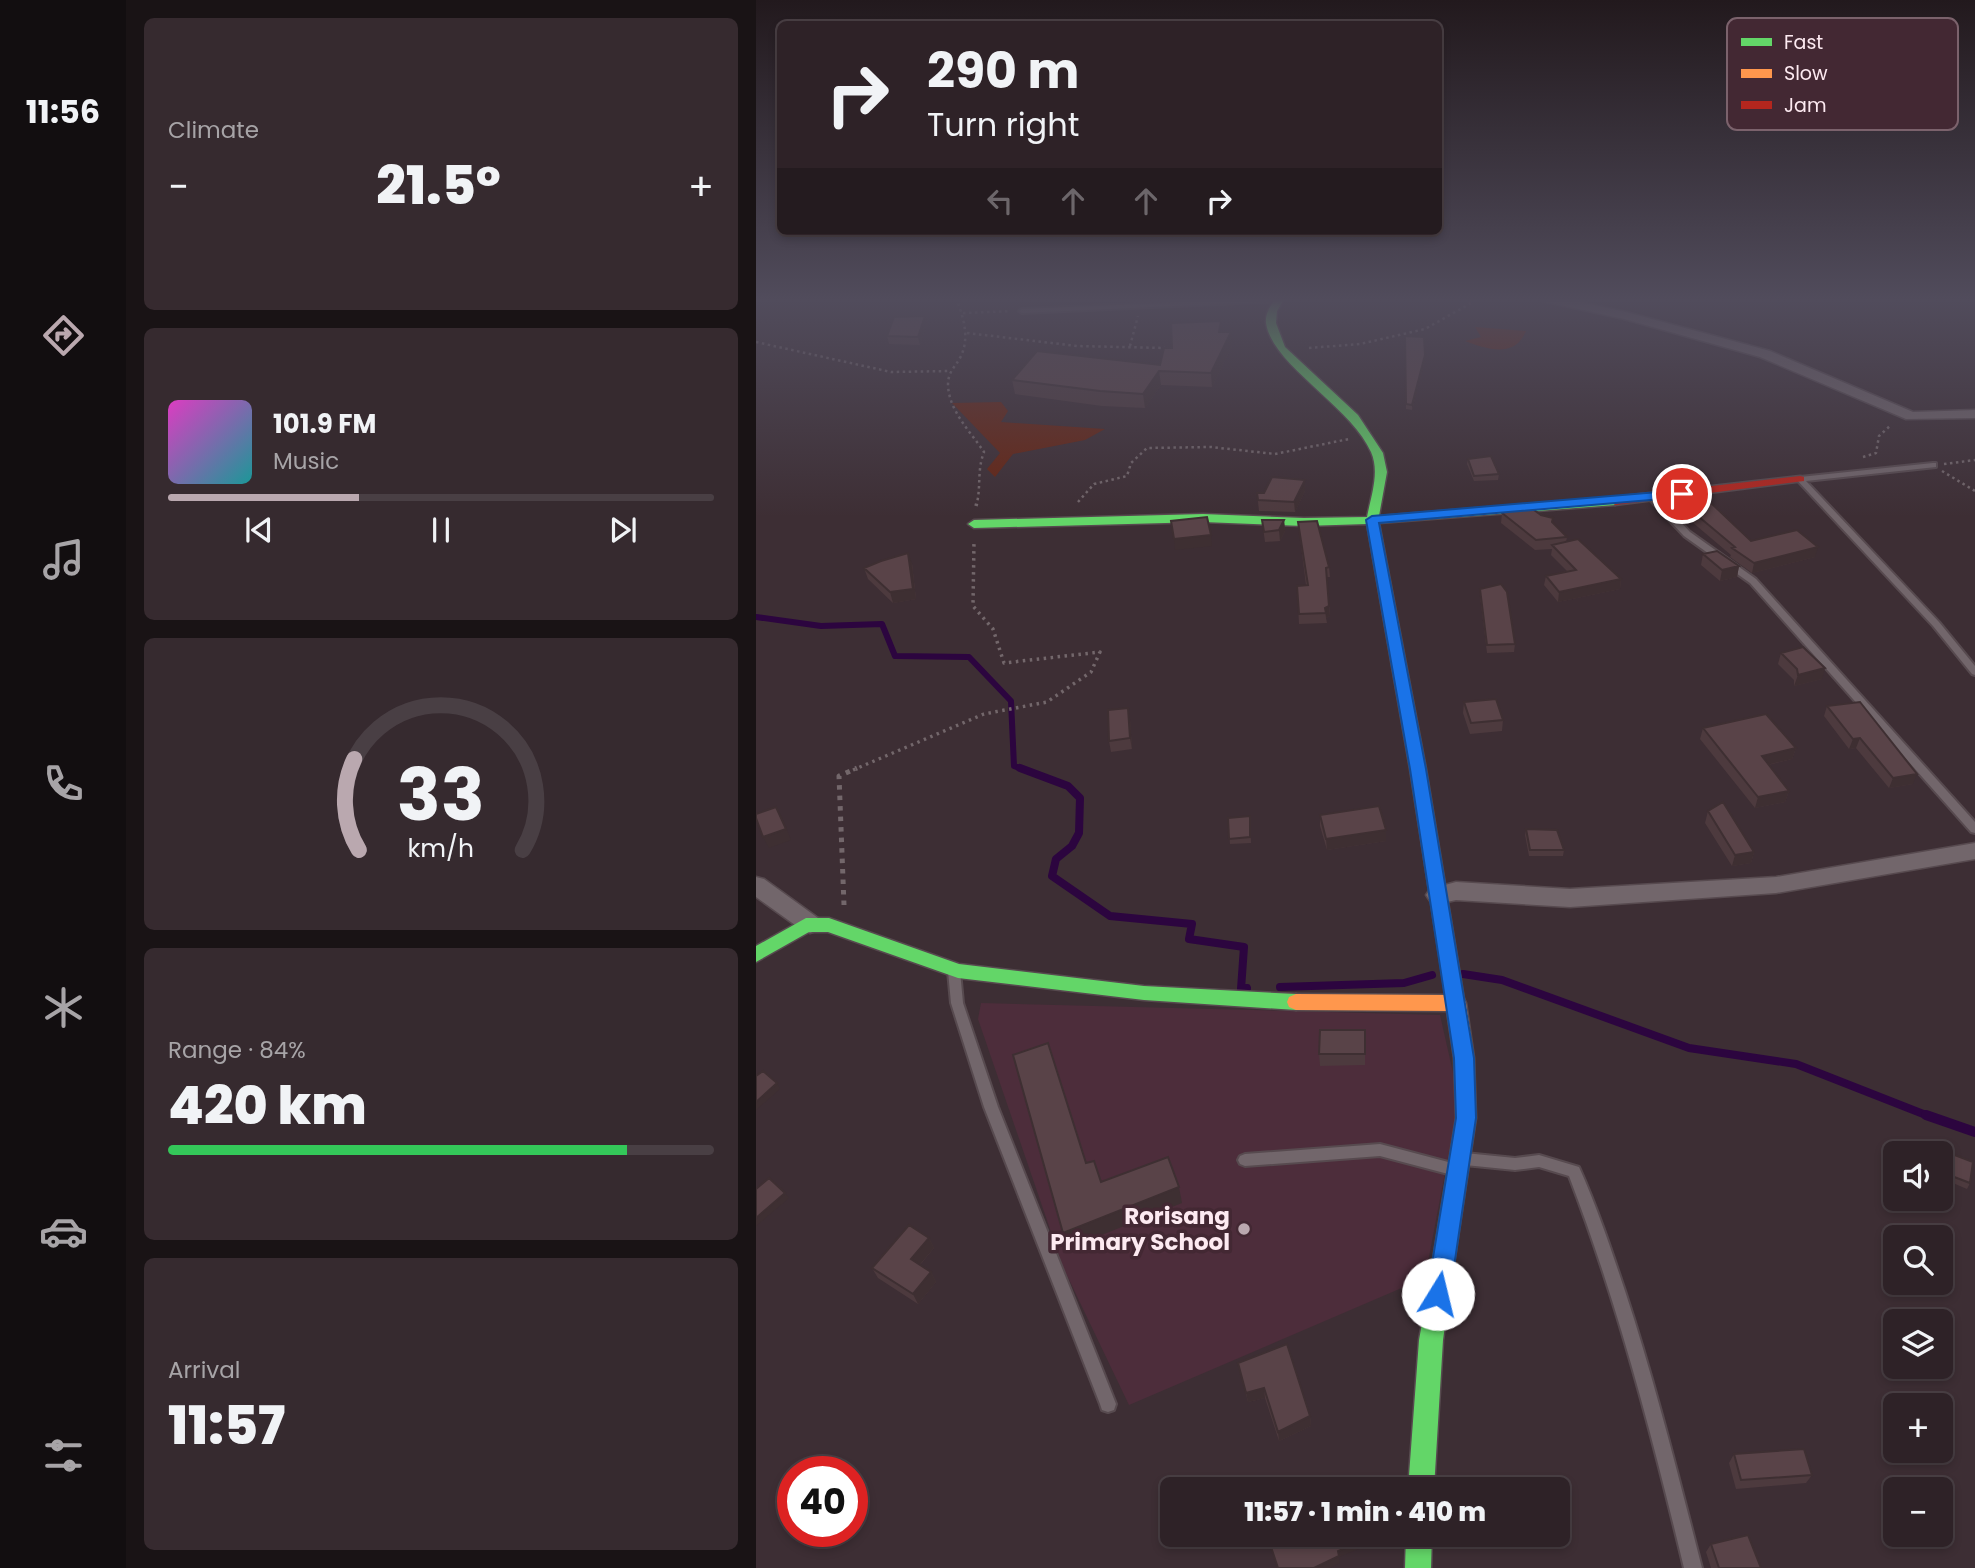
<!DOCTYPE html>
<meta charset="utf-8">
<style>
:root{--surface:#2e2227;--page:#362a2f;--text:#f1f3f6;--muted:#a7a4a7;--line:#493f44;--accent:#baa8af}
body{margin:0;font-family:Poppins,sans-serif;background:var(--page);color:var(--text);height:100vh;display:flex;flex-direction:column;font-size:26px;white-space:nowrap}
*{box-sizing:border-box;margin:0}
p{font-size:23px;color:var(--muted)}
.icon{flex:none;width:38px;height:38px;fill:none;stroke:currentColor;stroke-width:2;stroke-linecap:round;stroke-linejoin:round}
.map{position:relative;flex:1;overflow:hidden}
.sheet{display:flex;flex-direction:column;gap:18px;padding:18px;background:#191315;width:630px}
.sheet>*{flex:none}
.top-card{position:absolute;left:21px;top:21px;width:665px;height:214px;border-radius:10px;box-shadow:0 4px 10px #0003,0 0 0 2px var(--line);background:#2e2227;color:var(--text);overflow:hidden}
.tools{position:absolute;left:1127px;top:1141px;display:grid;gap:14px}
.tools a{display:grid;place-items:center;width:70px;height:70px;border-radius:10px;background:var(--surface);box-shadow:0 4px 10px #0003,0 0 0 2px var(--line);font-size:35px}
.speed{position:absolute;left:21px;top:1456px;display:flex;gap:14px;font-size:35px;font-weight:700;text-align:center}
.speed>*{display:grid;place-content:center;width:91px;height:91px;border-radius:50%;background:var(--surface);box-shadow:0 4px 10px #0003,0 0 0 2px var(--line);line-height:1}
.speed .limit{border:10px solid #d22;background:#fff;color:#111}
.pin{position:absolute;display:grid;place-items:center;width:60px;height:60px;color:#fff;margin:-30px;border:4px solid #fff;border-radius:50%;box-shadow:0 2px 7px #0007}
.me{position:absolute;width:77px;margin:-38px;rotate:9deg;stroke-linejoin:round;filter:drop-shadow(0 0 5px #0008)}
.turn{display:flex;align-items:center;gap:24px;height:147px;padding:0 35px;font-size:32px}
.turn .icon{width:91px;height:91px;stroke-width:2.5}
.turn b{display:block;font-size:49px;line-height:60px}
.lanes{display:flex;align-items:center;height:66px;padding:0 35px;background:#0003;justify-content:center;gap:35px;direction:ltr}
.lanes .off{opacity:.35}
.big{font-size:52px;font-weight:800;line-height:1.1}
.sheet .tile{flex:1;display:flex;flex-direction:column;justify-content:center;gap:10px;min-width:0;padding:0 24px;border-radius:10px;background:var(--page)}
.sheet .dial{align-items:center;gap:0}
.dial svg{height:182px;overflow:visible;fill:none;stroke:var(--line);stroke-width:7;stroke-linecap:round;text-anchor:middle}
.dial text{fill:var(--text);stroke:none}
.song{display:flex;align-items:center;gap:21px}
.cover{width:84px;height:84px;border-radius:10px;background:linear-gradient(135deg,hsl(310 70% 55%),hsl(180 70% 35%))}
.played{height:7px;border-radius:4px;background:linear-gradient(90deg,var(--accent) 35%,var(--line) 35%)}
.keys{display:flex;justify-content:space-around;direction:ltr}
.heat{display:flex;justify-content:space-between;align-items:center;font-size:38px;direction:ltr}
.charge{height:10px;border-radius:5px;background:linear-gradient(90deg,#34c759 84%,var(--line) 0)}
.trip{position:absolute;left:404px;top:1477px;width:410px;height:70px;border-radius:10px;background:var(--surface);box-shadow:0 4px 10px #0003,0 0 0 2px var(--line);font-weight:800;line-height:70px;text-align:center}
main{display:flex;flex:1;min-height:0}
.dock{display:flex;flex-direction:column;width:126px;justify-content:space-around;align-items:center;background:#120e10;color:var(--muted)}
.dock .icon{width:49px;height:49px}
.dock .current{color:var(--accent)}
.dock b{font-size:32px;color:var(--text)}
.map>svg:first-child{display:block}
.built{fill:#4d2d3b}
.green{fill:#662412}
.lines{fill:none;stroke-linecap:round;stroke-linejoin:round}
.stream-far2{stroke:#2c053f;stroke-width:6}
.stream-far1{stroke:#2c053f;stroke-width:8}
.stream{stroke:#2c053f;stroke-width:10}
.lane-casing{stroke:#574a4f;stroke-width:4}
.street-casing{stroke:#574a4f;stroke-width:3}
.fast-casing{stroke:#574a4f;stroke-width:3}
.slow-casing{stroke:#574a4f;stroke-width:3}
.jam-casing{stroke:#574a4f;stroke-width:3}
.path-far2{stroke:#73676b;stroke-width:2.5;stroke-dasharray:2.5 3.5;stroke-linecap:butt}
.path-far1{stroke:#73676b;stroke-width:3.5;stroke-dasharray:2.5 4.5;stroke-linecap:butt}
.path{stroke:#73676b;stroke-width:5;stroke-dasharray:4.5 6;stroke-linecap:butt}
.lane{fill:#72666b;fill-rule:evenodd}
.street{fill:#72666b;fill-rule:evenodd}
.fast{fill:#63d668;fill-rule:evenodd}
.slow{fill:#ff974d;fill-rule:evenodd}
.jam{fill:#b3261e;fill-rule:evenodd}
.wall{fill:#4d3a3e}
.shaded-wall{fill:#3e2f32}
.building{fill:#594348;stroke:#3e2f32;stroke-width:2}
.route{fill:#1a73e8;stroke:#114b97;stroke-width:2}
.poi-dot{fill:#baa8af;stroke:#432833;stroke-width:2.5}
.labels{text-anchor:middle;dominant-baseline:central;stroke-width:7;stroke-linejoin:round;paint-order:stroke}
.near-poi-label{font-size:23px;font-weight:bold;fill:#fdeaf1;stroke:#432833;text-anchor:end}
.key{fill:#432833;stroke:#7b626c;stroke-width:2}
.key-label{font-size:19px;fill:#fdeaf1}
</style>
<main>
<nav class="dock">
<b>11:56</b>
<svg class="icon current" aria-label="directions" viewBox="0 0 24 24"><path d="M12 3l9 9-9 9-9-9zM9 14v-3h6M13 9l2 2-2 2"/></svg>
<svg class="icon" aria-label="music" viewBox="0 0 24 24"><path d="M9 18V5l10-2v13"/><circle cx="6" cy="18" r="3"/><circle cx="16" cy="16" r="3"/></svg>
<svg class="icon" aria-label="phone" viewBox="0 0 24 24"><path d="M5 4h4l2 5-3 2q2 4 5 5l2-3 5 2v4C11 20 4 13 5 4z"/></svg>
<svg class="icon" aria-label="climate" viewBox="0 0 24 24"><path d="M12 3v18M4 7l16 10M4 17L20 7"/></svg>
<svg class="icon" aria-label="car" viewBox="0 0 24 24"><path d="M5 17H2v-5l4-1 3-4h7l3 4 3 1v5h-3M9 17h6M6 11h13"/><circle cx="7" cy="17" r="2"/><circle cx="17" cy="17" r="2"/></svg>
<svg class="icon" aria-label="filters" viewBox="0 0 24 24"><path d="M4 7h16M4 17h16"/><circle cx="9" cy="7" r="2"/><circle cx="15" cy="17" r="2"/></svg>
</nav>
<section class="sheet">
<div class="tile"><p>Climate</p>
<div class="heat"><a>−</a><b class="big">21.5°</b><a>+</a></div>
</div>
<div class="tile">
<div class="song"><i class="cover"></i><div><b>101.9 FM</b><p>Music</p></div></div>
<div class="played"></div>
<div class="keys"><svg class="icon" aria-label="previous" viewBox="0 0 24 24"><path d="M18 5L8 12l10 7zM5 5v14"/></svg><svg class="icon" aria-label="pause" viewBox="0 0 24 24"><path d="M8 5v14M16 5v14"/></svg><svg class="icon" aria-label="next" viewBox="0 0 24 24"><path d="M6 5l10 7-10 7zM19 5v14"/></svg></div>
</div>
<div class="tile dial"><svg viewBox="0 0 100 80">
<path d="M14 69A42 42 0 1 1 86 69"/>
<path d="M14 69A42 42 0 0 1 12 29" stroke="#baa8af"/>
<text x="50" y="56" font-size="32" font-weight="700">33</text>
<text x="50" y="72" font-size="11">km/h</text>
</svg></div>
<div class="tile"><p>Range · 84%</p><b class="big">420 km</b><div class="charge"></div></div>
<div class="tile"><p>Arrival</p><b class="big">11:57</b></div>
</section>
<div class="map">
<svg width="1219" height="1568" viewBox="0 0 1219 1568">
<rect width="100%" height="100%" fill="#3d2e34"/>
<!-- built -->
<path class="built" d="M225,1003L684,1015L703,1099L669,1278L373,1405L307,1267L222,1019Z"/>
<!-- green -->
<path class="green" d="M719,327L770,331C759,359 730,349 709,341L725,337Z
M245,402L252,411L245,422L349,429L329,440L257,454L239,477L231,469L244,453L196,403Z"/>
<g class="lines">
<!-- stream-far2 -->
<path class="stream-far2" d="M0,617L65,626L126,624L139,656L213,657L255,701L258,766L269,770"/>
<!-- stream-far1 -->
<path class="stream-far1" d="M264,768L312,786L324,798L323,833L316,846L300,859L296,876L354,916L436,924L433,939L488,947L485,989L491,988
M707,974L746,980L933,1048L1040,1064L1175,1117
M524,987L648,983L676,975"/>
<!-- stream -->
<path class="stream" d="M1170,1115L1219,1132"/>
<defs>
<path id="lane" d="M523,298L526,300L525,301L266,313L263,311L266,309Z
M1177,463H1180V467L1050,481L1183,622L1219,666V675L1216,674L1177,626L1040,479L1044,477Z
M894,496H900L934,532L1000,579L1219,822V833L1215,832L994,583L928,536L894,500Z
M198,966L202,968L204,971L207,1003L242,1107L360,1404L358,1410L352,1412L346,1410L344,1404L228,1107L195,1003L192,971L194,968Z
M624,1144L696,1163L701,1165L703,1169L701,1173L696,1175L624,1156L489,1166L484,1164L482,1160L484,1156L489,1154Z
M709,1153L759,1158L783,1155L823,1167C841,1207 855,1249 869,1291C899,1382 922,1475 946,1568H928C896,1435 862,1304 813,1176L783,1167L759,1170L709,1165L704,1163L702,1159L704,1155Z"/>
<path id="street" d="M784,298H806L870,312L1014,351L1157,412L1219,410V418L1150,419L1004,357L868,319L786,301Z
M1219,843V859L1020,893L814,907L700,900L682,904L674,901L670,895L674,889L700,882L814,889L1020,877Z
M0,877L8,879L62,918L66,924L62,930L54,933L46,930L0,897Z"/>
<path id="fast" d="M519,298H529L521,311L520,323L529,347L602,415L627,453L631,472L623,516L859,497L865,501L859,505L623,523L670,769L708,999L706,1004L699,1007L692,1004L690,999L654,769L611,524L548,526L447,522L218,528L212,524L218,520L447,514L548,518L611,517C615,496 624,472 615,452C595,406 516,365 510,323C509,313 515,306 519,298Z
M50,918H73L203,964L388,986L540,994L547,997L549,1002L547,1007L540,1010L388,1000L202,978L72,932H53L0,962V946Z
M684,1273L692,1276L695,1284L687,1340L678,1489H652L663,1340L673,1284L676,1276Z
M650,1535H676L675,1568H649Z"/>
<path id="slow" d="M699,991L706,994L710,1003L718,1058L720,1118L695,1284L692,1292L684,1295L676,1292L673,1284L700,1118L698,1058L691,1011L540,1010L533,1007L531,1002L533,997L540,994L692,995Z"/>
<path id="jam" d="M1044,476L1048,477V481L859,505L853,501L859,497Z"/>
</defs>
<!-- lane casing -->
<use href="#lane" class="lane-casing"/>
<!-- street casing -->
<use href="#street" class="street-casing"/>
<!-- fast casing -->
<use href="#fast" class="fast-casing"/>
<!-- slow casing -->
<use href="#slow" class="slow-casing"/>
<!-- jam casing -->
<use href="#jam" class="jam-casing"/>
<!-- path-far2 -->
<path class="path-far2" d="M200,298C207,316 214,337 205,356C199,368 192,371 192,385C193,411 214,431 228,452C221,470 225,485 221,503
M207,313L255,311
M211,333L321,346L409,348
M0,342L135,372L193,371
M374,346L382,316
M553,348L604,344L669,329L724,298
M1107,457L1120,453L1123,436L1135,425
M1188,464L1219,460
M1186,471L1219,491
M322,502L338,484L371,476L375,463L391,448L455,447L519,454L593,439"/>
<!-- path-far1 -->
<path class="path-far1" d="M220,506L221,502
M97,770L228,714L291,702L335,672L344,652L248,663L237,629L217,606L218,542"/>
<!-- path -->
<path class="path" d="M88,905L83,776L101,768"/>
<!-- lane -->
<use href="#lane" class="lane"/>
<!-- street -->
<use href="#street" class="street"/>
<!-- fast -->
<use href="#fast" class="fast"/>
<!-- slow -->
<use href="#slow" class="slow"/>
<!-- jam -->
<use href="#jam" class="jam"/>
</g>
<!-- wall -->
<path class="wall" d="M169,316L171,323L164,345L133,344L131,336Z
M466,332L476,346L456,387L405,385L389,408L346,406L259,394L256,380L404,365L416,348Z
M649,336L669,360L656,410L650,409Z
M712,459L743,474L742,480L718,481L711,464Z
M549,491L539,512L503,511L501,493Z
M918,496L954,502L995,541L1059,557L996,573L974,557L975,555L916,505Z
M746,513L785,515L796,522L811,537L810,542L865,579L864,589L802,602L788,585L790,576L811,571L795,555L796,549L779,550L745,523Z
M506,520H528L529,531L524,541L509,542Z
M542,522L573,567L574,577H571L574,616L570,618L571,623L543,624L541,586L550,585Z
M947,554L983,566L981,577L964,581L945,565Z
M156,563L160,599L137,603L112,579L108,568Z
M724,589L759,644L758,652L731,653L724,596Z
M1025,653L1066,679L1038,686V680L1022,664Z
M708,702L747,720L746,731L714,734L707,713Z
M1071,706L1157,784L1133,788L1100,748L1093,749L1068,716Z
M374,719L376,749L355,752L353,741Z
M947,728L1040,748L1036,759L1012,765L1033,791L1029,802L999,808L944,739Z
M952,811L998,852L995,863L976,866L949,823Z
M564,815L630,830V841L571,850L564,826Z
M494,816L495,843L474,844L472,818Z
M770,829L808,850L807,856H773L769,835Z
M609,1030V1065L564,1066L563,1054Z
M1183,1149L1214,1183L1211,1189L1185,1178V1153H1180Z
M173,1238L178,1248L164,1265L175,1272L180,1282L162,1304L122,1278L116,1268Z
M482,1363L554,1416L555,1426L523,1441L509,1398L492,1402Z
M978,1454L1056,1475L1050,1483L980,1489L973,1463Z
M71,1531H88L87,1535Z
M955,1544L1005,1568H955L950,1552Z"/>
<!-- shaded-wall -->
<path class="shaded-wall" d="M169,316L171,323L164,345L162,337Z
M475,332L476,346L456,387L455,373Z
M669,355V360L656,410V405Z
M403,371L405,385L389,408L387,394Z
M549,480V491L539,512L538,502Z
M528,520L529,531L524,541L523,530Z
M455,535L456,546L419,550L418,539Z
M1062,547L1059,557L996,573L998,563Z
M152,553L156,563L160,599L137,603L134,592Z
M983,566L981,577L964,581L966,570Z
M865,579L864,589L802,602L803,592Z
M573,606L574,616L570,618L569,608Z
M1069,668L1066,679L1038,686L1042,675Z
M372,708L374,719L376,749L374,738Z
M1104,738L1100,748L1093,749L1097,739Z
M1040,748L1036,759L1002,767L1006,756Z
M1161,774L1157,784L1133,788L1137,778Z
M1033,791L1029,802L999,808L1002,797Z
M26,818L35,840L13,848L7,837Z
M630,830V841L571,850L570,839Z
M998,852L995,863L976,866L979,855Z
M21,1083L24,1089L0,1110V1102Z
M423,1187L426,1203L313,1248L307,1233Z
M29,1193L33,1198L0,1226V1218Z
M173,1238L178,1248L160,1269L155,1259Z
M175,1272L180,1282L162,1304L157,1294Z
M508,1388L509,1398L492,1402L490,1393Z
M554,1416L555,1426L523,1441L522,1432Z
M615,1537V1544L583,1557L584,1563L573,1568H558L582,1551Z"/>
<!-- building -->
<path class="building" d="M169,316L162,337L131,336L138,317Z
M465,321L463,332H475L455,373L403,371L387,394L344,391L256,380L281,351L404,365L408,348H416L415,323Z
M649,336L668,337L669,355L656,405L650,404Z
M735,456L743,474L718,476L712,459Z
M516,477L549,480L538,502L502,500L501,493H508Z
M950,491L954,502L995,541L1041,530L1062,547L998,563L976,548L979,547L918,496Z
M774,507L785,515L797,518L796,522L811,537L780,540L746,513L755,508Z
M451,517L455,535L418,539L415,521Z
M506,520H528L523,530L508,532Z
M561,521L573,567L570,568L573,606L569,608L570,613L543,614L541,586L552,585L542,522Z
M822,539L865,579L803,592L790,576L820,570L796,545Z
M961,551L983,566L966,570L947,554Z
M152,553L157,589L134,592L108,568L125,561Z
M745,584L751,592L759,644L731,645L724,589Z
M1047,647L1069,668L1042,675L1041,669L1025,653Z
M740,699L747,720L715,723L708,702Z
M1104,702L1161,774L1137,778L1104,738L1097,739L1071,706Z
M372,708L374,738L353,741L352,710Z
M1010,714L1040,748L1006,756L1033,791L1002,797L947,728Z
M967,802L998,852L979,855L952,811Z
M623,806L630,830L570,839L564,815Z
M20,807L30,829L7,837L0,818V814Z
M494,816V837L473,839L472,818Z
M770,829L801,830L808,850H774Z
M564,1030H609V1054H563Z
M292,1043L330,1163L338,1161L345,1182L412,1157L423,1187L307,1233L257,1055Z
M7,1071L21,1083L0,1102V1076Z
M1183,1149L1217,1162L1214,1183L1185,1172V1153H1182Z
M13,1178L29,1193L0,1218V1189Z
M153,1225L173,1238L155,1259L175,1272L157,1294L116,1268Z
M531,1344L554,1416L522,1432L508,1388L490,1393L482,1363Z
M1048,1449L1056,1475L985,1480L978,1454Z
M527,1535H614L615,1537L582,1551L583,1556L558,1568H522L513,1541Z
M992,1535L1005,1568H963L955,1544Z"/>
<!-- sky -->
<linearGradient id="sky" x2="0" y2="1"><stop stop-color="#22191d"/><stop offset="0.58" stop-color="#514c5c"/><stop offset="1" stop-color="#514c5c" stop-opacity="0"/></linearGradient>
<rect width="1219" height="517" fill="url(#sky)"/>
<!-- route -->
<path class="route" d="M926,490L932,494L930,497L623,523L670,769L718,1058L720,1118L694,1294L690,1302L682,1305L674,1302L671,1294L700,1118L698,1058L654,769L610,520L616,516Z"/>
<!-- markers -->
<circle class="poi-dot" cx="488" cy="1229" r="7"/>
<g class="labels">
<!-- near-poi labels -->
<g class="near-poi-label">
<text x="474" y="1216">Rorisang<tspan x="474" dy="26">Primary School</tspan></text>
</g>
</g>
<!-- legend -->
<rect x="971" y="18" width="231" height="112" rx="10" class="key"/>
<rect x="985" y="38" width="31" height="8" fill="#63d668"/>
<rect x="985" y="69" width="31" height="9" fill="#ff974d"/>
<rect x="985" y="101" width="31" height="8" fill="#b3261e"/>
<g class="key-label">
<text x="1028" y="49">Fast</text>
<text x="1028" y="80">Slow</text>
<text x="1028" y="112">Jam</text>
</g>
</svg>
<div class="tools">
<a><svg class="icon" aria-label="sound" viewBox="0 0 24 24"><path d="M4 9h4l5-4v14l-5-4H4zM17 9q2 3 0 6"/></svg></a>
<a><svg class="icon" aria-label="search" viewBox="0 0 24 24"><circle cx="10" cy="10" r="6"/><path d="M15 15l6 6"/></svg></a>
<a><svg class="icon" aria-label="layers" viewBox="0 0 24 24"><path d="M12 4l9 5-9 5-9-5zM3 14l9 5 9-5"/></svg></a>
<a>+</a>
<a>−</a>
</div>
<div class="speed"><div class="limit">40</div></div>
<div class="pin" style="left:926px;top:494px;background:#d93025"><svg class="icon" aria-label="arrive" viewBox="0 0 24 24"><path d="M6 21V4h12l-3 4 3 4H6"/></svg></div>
<svg class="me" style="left:682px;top:1294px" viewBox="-20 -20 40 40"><circle r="19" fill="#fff"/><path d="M0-13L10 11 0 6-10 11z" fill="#1a73e8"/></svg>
<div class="trip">11:57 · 1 min · 410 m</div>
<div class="top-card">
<div class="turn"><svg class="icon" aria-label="right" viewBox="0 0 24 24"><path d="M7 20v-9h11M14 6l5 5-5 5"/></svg><div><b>290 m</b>Turn right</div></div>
<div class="lanes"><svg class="icon off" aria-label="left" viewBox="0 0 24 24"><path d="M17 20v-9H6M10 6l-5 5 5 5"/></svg><svg class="icon off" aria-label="ahead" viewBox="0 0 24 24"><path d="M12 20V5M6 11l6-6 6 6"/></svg><svg class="icon off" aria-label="ahead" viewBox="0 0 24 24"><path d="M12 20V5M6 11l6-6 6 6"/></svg><svg class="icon" aria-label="right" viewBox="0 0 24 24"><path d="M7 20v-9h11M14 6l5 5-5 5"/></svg></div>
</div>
</div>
</main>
